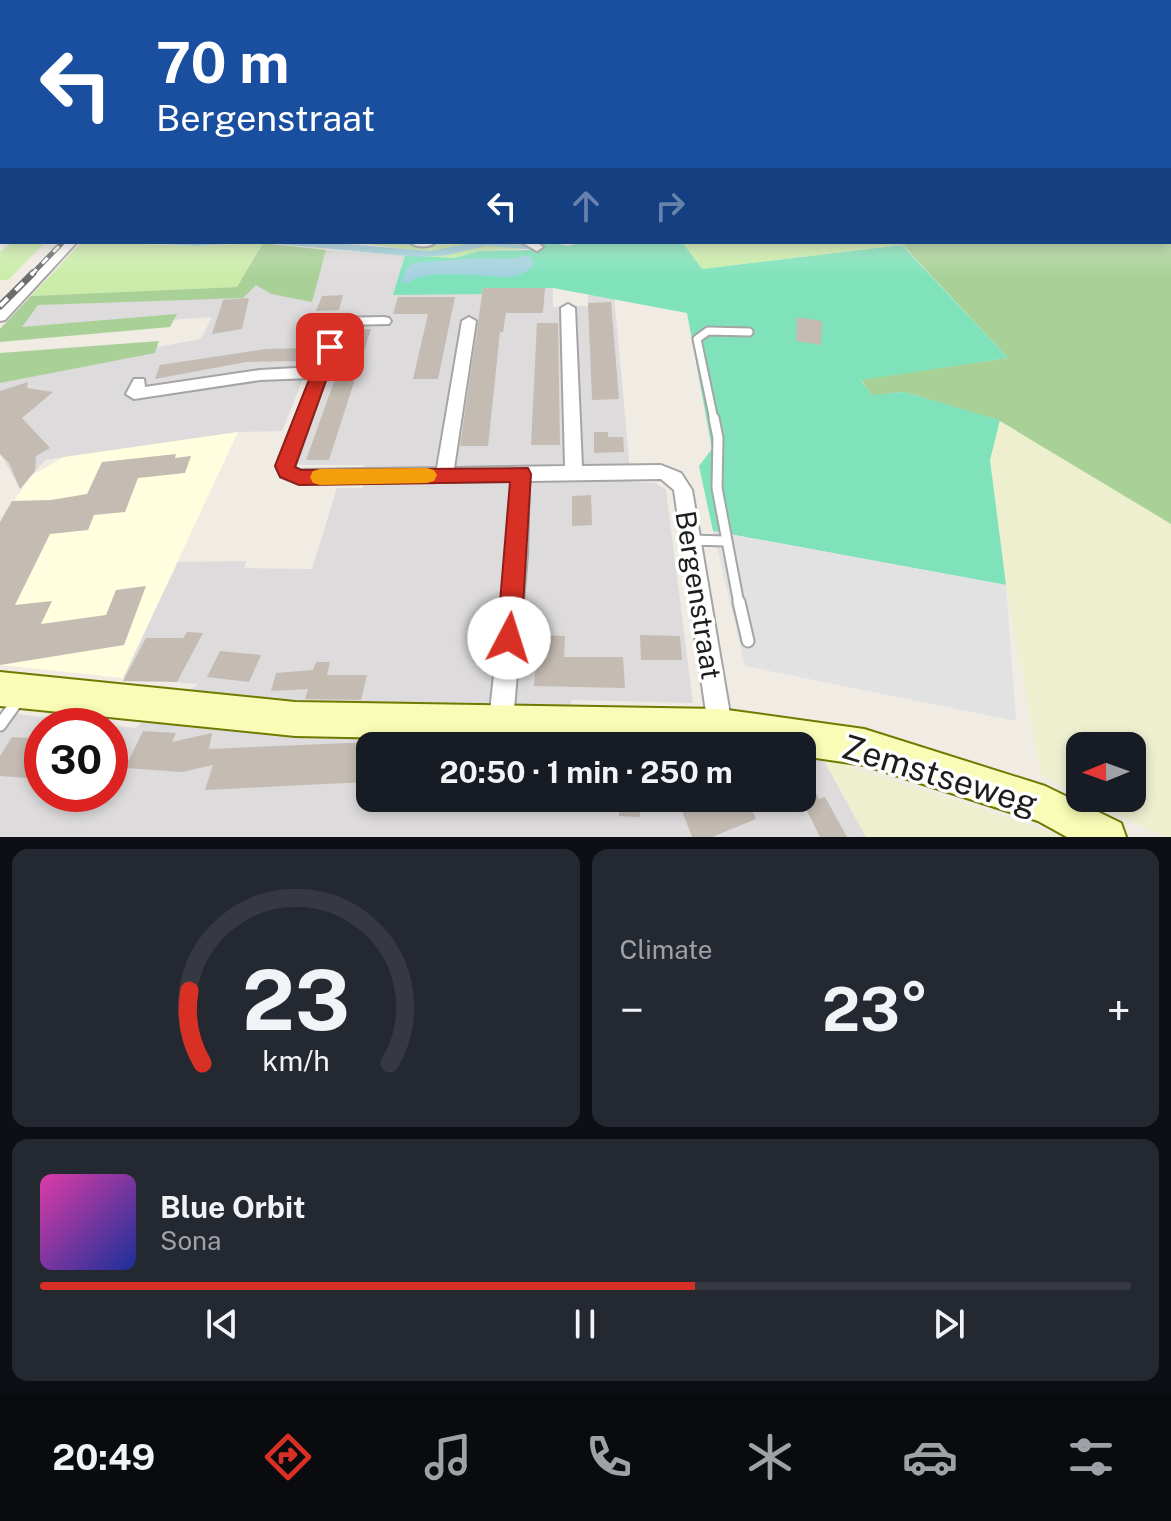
<!DOCTYPE html>
<meta charset="utf-8">
<style>
:root{--surface:#171b24;--page:#242831;--text:#f1f3f6;--muted:#9ea1a6;--line:#363941;--accent:#d93025}
body{margin:0;font-family:"Public Sans",sans-serif;background:var(--page);color:var(--text);height:100vh;display:flex;flex-direction:column;font-size:30px;white-space:nowrap}
*{box-sizing:border-box;margin:0}
p{font-size:26px;color:var(--muted)}
.icon{flex:none;width:44px;height:44px;fill:none;stroke:currentColor;stroke-width:2;stroke-linecap:round;stroke-linejoin:round}
.map{position:relative;height:837px;overflow:hidden}
.sheet{display:flex;flex-direction:column;gap:12px;padding:12px;background:#0d0f14;flex:1}
.sheet>*{flex:none}
.banner{position:absolute;left:0px;top:0px;width:1172px;height:244px;box-shadow:0 4px 12px #0003;background:#1a4fa0;color:#fff;overflow:hidden}
.needle{width:52px;rotate:269deg}
.fabs{position:absolute;left:1066px;top:732px;display:grid;gap:16px}
.fabs a{display:grid;place-items:center;width:80px;height:80px;border-radius:16px;background:var(--surface);box-shadow:0 4px 12px #0003;font-size:40px}
.speed{position:absolute;left:24px;top:708px;display:flex;gap:16px;font-size:40px;font-weight:700;text-align:center}
.speed>*{display:grid;place-content:center;width:104px;height:104px;border-radius:50%;background:var(--surface);box-shadow:0 4px 12px #0003;line-height:1}
.speed .limit{border:12px solid #d22;background:#fff;color:#111}
.pin{position:absolute;display:grid;place-items:center;width:68px;height:68px;color:#fff;margin:-34px;border-radius:16px;box-shadow:0 4px 12px #0006}
.me{position:absolute;width:88px;margin:-44px;rotate:5deg;stroke-linejoin:round;filter:drop-shadow(0 0 6px #0008)}
.turn{display:flex;align-items:center;gap:28px;height:168px;padding:0 24px;font-size:36px}
.turn .icon{width:104px;height:104px;stroke-width:2.5}
.turn b{display:block;font-size:56px;line-height:68px}
.lanes{display:flex;align-items:center;height:76px;padding:0 24px;background:#0003;justify-content:center;gap:40px;direction:ltr}
.lanes .off{opacity:.35}
.big{font-size:60px;font-weight:700;line-height:1.1}
.sheet .widget{flex:1;display:flex;flex-direction:column;justify-content:center;gap:12px;min-width:0;padding:0 28px;border-radius:16px;background:var(--page)}
.sheet .dial{align-items:center;gap:0}
.dial svg{height:208px;overflow:visible;fill:none;stroke:var(--line);stroke-width:7;stroke-linecap:round;text-anchor:middle}
.dial text{fill:var(--text);stroke:none}
.song{display:flex;align-items:center;gap:24px}
.cover{width:96px;height:96px;border-radius:12px;background:linear-gradient(135deg,hsl(320 70% 55%),hsl(230 70% 35%))}
.played{height:8px;border-radius:4px;background:linear-gradient(90deg,var(--accent) 60%,var(--line) 60%)}
.keys{display:flex;justify-content:space-around;direction:ltr}
.heat{display:flex;justify-content:space-between;align-items:center;font-size:44px;direction:ltr}
.sheet .tiles{flex:1;display:grid;gap:12px;grid-template-columns:1fr 1fr}
.widget:last-child{grid-column:span 2}
.trip{position:absolute;left:356px;top:732px;width:460px;height:80px;border-radius:16px;background:var(--surface);box-shadow:0 4px 12px #0003;font-weight:700;line-height:80px;text-align:center}
.menu{display:flex;height:128px;justify-content:space-around;align-items:center;background:#090b0e;color:var(--muted)}
.menu .icon{width:56px;height:56px}
.menu .active{color:var(--accent)}
.menu b{font-size:36px;color:var(--text)}
.map>svg:first-child{display:block}
.residential{fill:#dddbdb;fill-rule:evenodd}
.education{fill:#fffede}
.farmland{fill:#edefcf}
.grass{fill:#caeca8}
.forest{fill:#a9d197}
.pitch{fill:#7fe2ba}
.parking{fill:#e2e2e2}
.water{fill:#a3d2df}
.building{fill:#c4bbb3}
.lines{fill:none;stroke-linecap:round;stroke-linejoin:round}
.lane-far2-casing{stroke:#a5a5a5;stroke-width:11}
.lane-far1-casing{stroke:#a5a5a5;stroke-width:13}
.lane-casing{stroke:#a5a5a5;stroke-width:15}
.street-casing{stroke:#a5a5a5;stroke-width:4}
.secondary-casing{stroke:#6f7a01;stroke-width:4}
.lane-far2{stroke:#fff;stroke-width:7}
.lane-far1{stroke:#fff;stroke-width:9}
.lane{stroke:#fff;stroke-width:11}
.street{fill:#fff;fill-rule:evenodd}
.secondary{fill:#f9fcb6;fill-rule:evenodd}
.rail-far1-casing{stroke:#6c6c6c;stroke-width:5}
.rail-casing{stroke:#6c6c6c;stroke-width:7}
.rail-far1{stroke:#fff;stroke-width:3;stroke-dasharray:8;stroke-linecap:butt}
.rail{stroke:#fff;stroke-width:4;stroke-dasharray:11;stroke-linecap:butt}
.route{fill:#d93025;stroke:#8d1f18;stroke-width:2}
.slow{fill:#f59e0b}
.labels{text-anchor:middle;dominant-baseline:central;stroke-width:7;stroke-linejoin:round;paint-order:stroke}
.street-label{font-size:28px;fill:#1e1e1e;stroke:#fff}
.near-street-label{font-size:34px;fill:#1e1e1e;stroke:#fff}
</style>
<div class="map">
<svg width="1171" height="837" viewBox="0 0 1171 837">
<rect width="100%" height="100%" fill="#f0ece4"/>
<!-- residential -->
<path class="residential" d="M326,250L405,255L393,295L483,288H553V307L588,306V297L593,290L614,295L631,482L656,483L666,490L693,703L571,700L572,746H370V798H802V755L822,757L866,837H0V712L135,728L198,684L123,678L178,562L246,561L244,568L312,569L337,488H363L364,465H301L298,463L329,377L303,379L282,431L238,432L45,460L20,489L0,453V376L201,339L212,317L0,332V329L31,296L252,289L264,266L322,265ZM42,726H110V794H42Z"/>
<!-- education -->
<path class="education" d="M238,432L123,678L0,665V522L31,476L64,457Z"/>
<!-- farmland -->
<path class="farmland" d="M1000,420L1171,524V837H1163L1086,798H1132V746H1080V795L1041,775L1006,585L990,460Z
M822,757L1054,833L1063,837H866Z"/>
<!-- grass -->
<path class="grass" d="M13,242H46L8,280H0V252Z
M82,242L196,246L263,243L237,287L31,296Z
M353,242L428,245L522,242L534,248L479,251L454,258L405,255L406,249Z
M682,242H900L902,245L701,269Z"/>
<!-- forest -->
<path class="forest" d="M1171,160V524L1000,421L904,392L872,396L861,379L1008,358L900,242H1170Z
M263,243L326,250L312,302L271,294L256,285L243,298L38,305L22,327L177,314L170,327L0,342V329L31,296L237,287Z
M159,341L155,353L0,383V353Z"/>
<!-- pitch -->
<path class="pitch" d="M549,242L568,246L581,242H682L702,269L902,245L1008,358L861,380L872,395L904,392L1000,420L990,460L1006,585L713,531L699,466L712,449L687,313L553,288H483L482,294L393,295L405,255L454,258L479,251L528,250Z"/>
<!-- parking -->
<path class="parking" d="M713,531L1006,585L1016,721L745,666Z"/>
<!-- water -->
<path class="water" d="M129,242H320L430,251L478,242L523,245L539,242L528,249L486,246L448,255L418,257L257,242L196,246Z
M521,256H530L534,265L522,274L511,277C484,277 429,267 408,283L401,282L406,268L414,263L478,258L514,259Z"/>
<!-- building -->
<path class="building" d="M483,288H545L543,313H506L503,332H500L488,446H460Z
M343,295L339,310L316,311L322,296Z
M398,297H455L438,379H413L428,314H393Z
M249,298L242,329L212,334L223,300Z
M611,302L619,399L592,400L588,303Z
M797,317L822,321L821,345L796,341Z
M537,323H558L560,445H531Z
M353,329H371L329,460H306Z
M309,348L304,361L246,362L155,379L160,365L266,349Z
M28,382L27,388L53,392L22,418L50,448L36,456L35,471L20,489L9,463L0,454V391Z
M594,432H608V437H623L624,452L594,453Z
M176,454L175,458L191,456L185,473L138,478L125,512L94,515L88,530L50,534L15,605L52,601L41,624L106,615L116,590L146,586L124,645L0,665V522L12,501L51,500L87,494L102,462Z
M591,495L592,525L572,526V496Z
M187,632L203,633L177,682L123,681L146,638H183Z
M538,635L565,636L564,657H623L625,688L534,686Z
M640,635L680,636L682,660H641Z
M220,651L261,655L249,682L207,677Z
M316,662H330L327,675H367L361,700L305,699L308,689L271,691L276,673L313,670Z
M143,731L176,733L172,742L212,733L209,749L370,742V757L366,782L205,790L213,765L182,772L125,768Z
M12,737L42,739V754L28,778L0,776V756Z
M802,767L819,799L825,797L847,837H820L802,801Z
M619,798H639L640,817L619,816Z
M677,798H747L756,819L712,837H692Z"/>
<g class="lines">
<defs>
<path id="lane-far2" d="M714,420L697,339L708,331L749,332"/>
<path id="lane-far1" d="M714,418L718,438L717,488L739,604
M691,540L725,541"/>
<path id="lane" d="M739,602L748,641
M0,725L18,700"/>
<path id="street" d="M0,213H2V219H0Z
M64,242H77L5,320L0,321V309Z
M410,242H436C430,248 416,248 410,242Z
M521,242H536L543,247L537,251Z
M568,304L575,308L582,466L661,465L681,473L692,490L732,726L728,734L720,738L712,734L708,726L674,490L661,479L529,481L527,555L513,721L509,729L501,733L493,729L489,721L507,555L512,481L299,484L281,477L276,466L311,378L260,380L134,399L126,394L134,379H144L145,387L260,370L315,367L335,318L384,317L389,318L391,321L389,324L345,325L294,468L300,470L437,468L462,321L469,317L476,321L454,468L565,466L561,308Z"/>
<path id="secondary" d="M0,672L295,702L720,709L864,729L1045,786L1121,823L1126,837H1067L1038,821L864,765L802,756V746L295,736L0,706Z"/>
</defs>
<!-- lane-far2 casing -->
<use href="#lane-far2" class="lane-far2-casing"/>
<!-- lane-far1 casing -->
<use href="#lane-far1" class="lane-far1-casing"/>
<!-- lane casing -->
<use href="#lane" class="lane-casing"/>
<!-- street casing -->
<use href="#street" class="street-casing"/>
<!-- secondary casing -->
<use href="#secondary" class="secondary-casing"/>
<!-- lane-far2 -->
<use href="#lane-far2" class="lane-far2"/>
<!-- lane-far1 -->
<use href="#lane-far1" class="lane-far1"/>
<!-- lane -->
<use href="#lane" class="lane"/>
<!-- street -->
<use href="#street" class="street"/>
<!-- secondary -->
<use href="#secondary" class="secondary"/>
<defs>
<path id="rail-far1" d="M31,275L63,242"/>
<path id="rail" d="M0,306L33,273"/>
</defs>
<!-- rail-far1 casing -->
<use href="#rail-far1" class="rail-far1-casing"/>
<!-- rail casing -->
<use href="#rail" class="rail-casing"/>
<!-- rail-far1 -->
<use href="#rail-far1" class="rail-far1"/>
<!-- rail -->
<use href="#rail" class="rail"/>
</g>
<!-- sky -->
<linearGradient id="sky" x2="0" y2="1"><stop stop-color="#8cc0e4"/><stop offset="0.58" stop-color="#f8f6f3"/><stop offset="1" stop-color="#f8f6f3" stop-opacity="0"/></linearGradient>
<rect width="1171" height="277" fill="url(#sky)"/>
<!-- route -->
<path class="route" d="M330,341L338,347L295,467L301,470L528,468L531,474L521,638L517,646L509,650L500,646L497,638L510,482L299,485L280,477L275,466L322,347Z"/>
<!-- slow -->
<path class="slow" d="M427,468L434,470L437,475L434,481L427,483L320,485L313,483L310,477L313,471L320,469Z"/>
<g class="labels">
<!-- street labels -->
<g class="street-label">
<text transform="translate(699 595) rotate(81)">Bergenstraat</text>
</g>
<!-- near-street labels -->
<g class="near-street-label">
<text transform="translate(940 775) rotate(17)">Zemstseweg</text>
</g>
</g>
</svg>
<div class="fabs">
<a><svg class="needle" viewBox="-14 -14 28 28"><path d="M0-13l5 13h-10z" fill="#e53935"/><path d="M0 13l5-13h-10z" fill="#9ea1a6"/></svg></a>
</div>
<div class="speed"><div class="limit">30</div></div>
<div class="pin" style="left:330px;top:347px;background:#d93025"><svg class="icon" aria-label="arrive" viewBox="0 0 24 24"><path d="M6 21V4h12l-3 4 3 4H6"/></svg></div>
<svg class="me" style="left:509px;top:638px" viewBox="-20 -20 40 40"><circle r="19" fill="#fff"/><path d="M0-13L10 11 0 6-10 11z" fill="#d93025"/></svg>
<div class="trip">20:50 · 1 min · 250 m</div>
<div class="banner">
<div class="turn"><svg class="icon" aria-label="left" viewBox="0 0 24 24"><path d="M17 20v-9H6M10 6l-5 5 5 5"/></svg><div><b>70 m</b>Bergenstraat</div></div>
<div class="lanes"><svg class="icon" aria-label="left" viewBox="0 0 24 24"><path d="M17 20v-9H6M10 6l-5 5 5 5"/></svg><svg class="icon off" aria-label="ahead" viewBox="0 0 24 24"><path d="M12 20V5M6 11l6-6 6 6"/></svg><svg class="icon off" aria-label="right" viewBox="0 0 24 24"><path d="M7 20v-9h11M14 6l5 5-5 5"/></svg></div>
</div>
</div>
<section class="sheet">
<div class="tiles">
<div class="widget dial"><svg viewBox="0 0 100 80">
<path d="M14 69A42 42 0 1 1 86 69"/>
<path d="M14 69A42 42 0 0 1 9 41" stroke="#d93025"/>
<text x="50" y="56" font-size="32" font-weight="700">23</text>
<text x="50" y="72" font-size="11">km/h</text>
</svg></div>
<div class="widget"><p>Climate</p>
<div class="heat"><a>−</a><b class="big">23°</b><a>+</a></div>
</div>
<div class="widget">
<div class="song"><i class="cover"></i><div><b>Blue Orbit</b><p>Sona</p></div></div>
<div class="played"></div>
<div class="keys"><svg class="icon" aria-label="previous" viewBox="0 0 24 24"><path d="M18 5L8 12l10 7zM5 5v14"/></svg><svg class="icon" aria-label="pause" viewBox="0 0 24 24"><path d="M8 5v14M16 5v14"/></svg><svg class="icon" aria-label="next" viewBox="0 0 24 24"><path d="M6 5l10 7-10 7zM19 5v14"/></svg></div>
</div>
</div>
</section>
<nav class="menu">
<b>20:49</b>
<svg class="icon active" aria-label="directions" viewBox="0 0 24 24"><path d="M12 3l9 9-9 9-9-9zM9 14v-3h6M13 9l2 2-2 2"/></svg>
<svg class="icon" aria-label="music" viewBox="0 0 24 24"><path d="M9 18V5l10-2v13"/><circle cx="6" cy="18" r="3"/><circle cx="16" cy="16" r="3"/></svg>
<svg class="icon" aria-label="phone" viewBox="0 0 24 24"><path d="M5 4h4l2 5-3 2q2 4 5 5l2-3 5 2v4C11 20 4 13 5 4z"/></svg>
<svg class="icon" aria-label="climate" viewBox="0 0 24 24"><path d="M12 3v18M4 7l16 10M4 17L20 7"/></svg>
<svg class="icon" aria-label="car" viewBox="0 0 24 24"><path d="M5 17H2v-5l4-1 3-4h7l3 4 3 1v5h-3M9 17h6M6 11h13"/><circle cx="7" cy="17" r="2"/><circle cx="17" cy="17" r="2"/></svg>
<svg class="icon" aria-label="filters" viewBox="0 0 24 24"><path d="M4 7h16M4 17h16"/><circle cx="9" cy="7" r="2"/><circle cx="15" cy="17" r="2"/></svg>
</nav>
